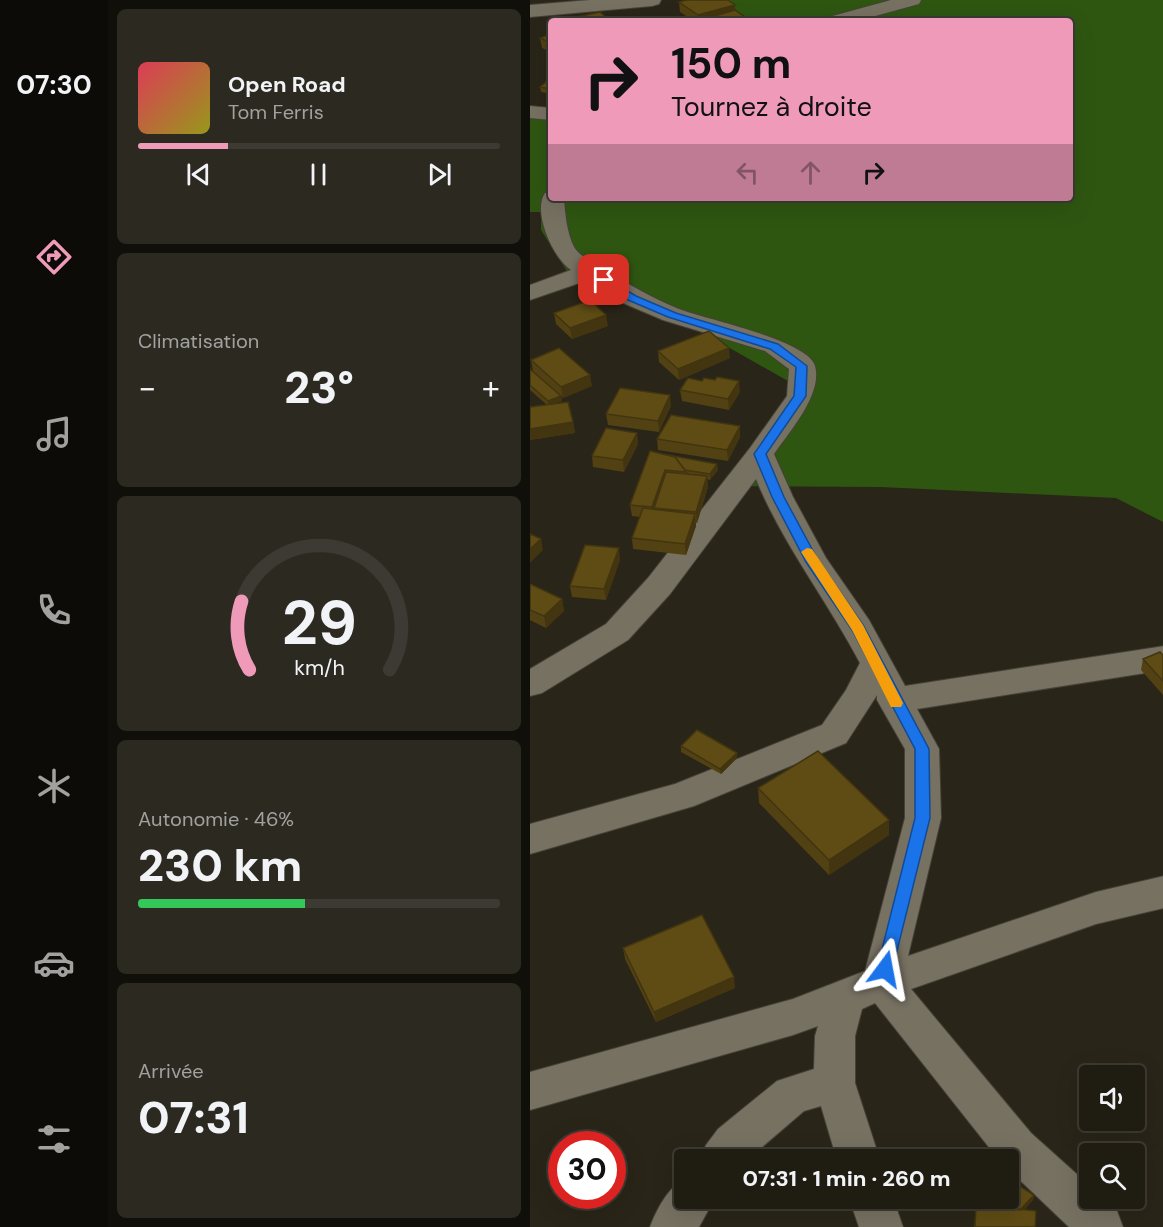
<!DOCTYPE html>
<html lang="fr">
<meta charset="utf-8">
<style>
:root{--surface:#1f1c12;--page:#2c2920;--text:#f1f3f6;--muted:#a1a19f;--line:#3c3a32;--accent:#ef9ab8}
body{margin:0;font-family:"DM Sans",sans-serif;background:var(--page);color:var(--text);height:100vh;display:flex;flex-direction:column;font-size:22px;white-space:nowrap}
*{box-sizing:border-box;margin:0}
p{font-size:20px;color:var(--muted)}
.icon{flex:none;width:33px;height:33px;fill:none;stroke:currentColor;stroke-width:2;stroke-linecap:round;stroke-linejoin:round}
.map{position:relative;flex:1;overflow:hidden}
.sheet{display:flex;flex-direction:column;gap:9px;padding:9px;background:#110f0a;width:422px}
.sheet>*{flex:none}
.top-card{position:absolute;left:18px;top:18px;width:525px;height:183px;border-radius:6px;box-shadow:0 6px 24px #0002,0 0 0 2px var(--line);background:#ef9ab8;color:#111;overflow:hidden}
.fabs{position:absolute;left:549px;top:1065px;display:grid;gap:12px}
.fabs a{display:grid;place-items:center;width:66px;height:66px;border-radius:6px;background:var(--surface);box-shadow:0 6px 24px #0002,0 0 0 2px var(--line);font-size:30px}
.speed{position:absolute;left:18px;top:1131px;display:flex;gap:12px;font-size:30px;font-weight:700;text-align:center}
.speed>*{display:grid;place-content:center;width:78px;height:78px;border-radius:50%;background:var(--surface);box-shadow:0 6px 24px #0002,0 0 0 2px var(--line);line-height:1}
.speed .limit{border:9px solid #d22;background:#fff;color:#111}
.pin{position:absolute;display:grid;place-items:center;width:51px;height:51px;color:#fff;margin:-26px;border-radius:12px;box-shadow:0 3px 9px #0006}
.me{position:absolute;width:66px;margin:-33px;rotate:13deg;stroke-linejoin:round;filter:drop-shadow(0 0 4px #0008)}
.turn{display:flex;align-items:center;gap:21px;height:126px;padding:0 24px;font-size:27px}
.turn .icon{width:78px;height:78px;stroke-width:2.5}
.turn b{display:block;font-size:42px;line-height:51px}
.lanes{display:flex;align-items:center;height:57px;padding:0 24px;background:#0003;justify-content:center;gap:30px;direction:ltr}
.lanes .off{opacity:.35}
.big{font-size:45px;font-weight:800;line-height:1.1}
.sheet .widget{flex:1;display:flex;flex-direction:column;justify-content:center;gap:9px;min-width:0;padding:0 21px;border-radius:9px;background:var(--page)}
.sheet .dial{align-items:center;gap:0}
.dial svg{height:156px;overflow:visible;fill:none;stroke:var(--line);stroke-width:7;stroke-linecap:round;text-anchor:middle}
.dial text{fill:var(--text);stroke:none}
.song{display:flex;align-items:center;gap:18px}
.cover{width:72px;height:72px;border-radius:9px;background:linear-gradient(135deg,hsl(350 70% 55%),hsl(60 70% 35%))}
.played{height:6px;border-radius:3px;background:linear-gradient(90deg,var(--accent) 25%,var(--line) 25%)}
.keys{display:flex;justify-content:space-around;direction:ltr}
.heat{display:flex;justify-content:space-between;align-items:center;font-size:33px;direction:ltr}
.charge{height:9px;border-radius:4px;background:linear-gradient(90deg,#34c759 46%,var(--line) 0)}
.trip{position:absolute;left:144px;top:1149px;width:345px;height:60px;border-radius:6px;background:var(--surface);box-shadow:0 6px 24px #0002,0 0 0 2px var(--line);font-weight:800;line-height:60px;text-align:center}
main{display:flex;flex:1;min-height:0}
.tab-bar{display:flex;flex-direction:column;width:108px;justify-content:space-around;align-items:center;background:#0c0b07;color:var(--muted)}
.tab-bar .icon{width:42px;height:42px}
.tab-bar .selected{color:var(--accent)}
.tab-bar b{font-size:27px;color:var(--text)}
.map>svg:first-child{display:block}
.green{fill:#2e5611}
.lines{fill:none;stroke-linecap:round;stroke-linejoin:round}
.minor-casing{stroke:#464239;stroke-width:2}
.minor{fill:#777162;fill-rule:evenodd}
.wall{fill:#524112}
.shaded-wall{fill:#42350f}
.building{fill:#5f4c15;stroke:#42350f;stroke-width:1.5}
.route{fill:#1a73e8;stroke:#114b97;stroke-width:1.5}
.slow{fill:#f59e0b}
</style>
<main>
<nav class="tab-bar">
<b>07:30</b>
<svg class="icon selected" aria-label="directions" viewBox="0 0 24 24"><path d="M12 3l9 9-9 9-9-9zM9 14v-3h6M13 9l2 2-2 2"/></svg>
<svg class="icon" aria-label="music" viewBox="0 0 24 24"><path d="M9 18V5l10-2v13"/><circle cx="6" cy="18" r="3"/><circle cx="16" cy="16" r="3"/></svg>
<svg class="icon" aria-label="phone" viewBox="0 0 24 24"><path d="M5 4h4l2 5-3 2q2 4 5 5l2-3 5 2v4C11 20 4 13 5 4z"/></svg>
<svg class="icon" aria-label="climate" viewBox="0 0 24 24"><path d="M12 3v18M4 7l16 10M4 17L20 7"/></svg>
<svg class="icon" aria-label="car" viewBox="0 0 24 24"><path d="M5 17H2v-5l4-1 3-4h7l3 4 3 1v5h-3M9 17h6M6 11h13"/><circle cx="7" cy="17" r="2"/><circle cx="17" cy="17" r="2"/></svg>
<svg class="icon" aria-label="filters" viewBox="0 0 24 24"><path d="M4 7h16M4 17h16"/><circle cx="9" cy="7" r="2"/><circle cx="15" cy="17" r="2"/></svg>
</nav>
<section class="sheet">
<div class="widget">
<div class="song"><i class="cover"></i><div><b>Open Road</b><p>Tom Ferris</p></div></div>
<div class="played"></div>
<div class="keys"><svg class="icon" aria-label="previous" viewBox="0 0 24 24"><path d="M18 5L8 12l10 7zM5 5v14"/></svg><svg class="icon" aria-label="pause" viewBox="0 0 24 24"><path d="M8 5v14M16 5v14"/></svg><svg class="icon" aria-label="next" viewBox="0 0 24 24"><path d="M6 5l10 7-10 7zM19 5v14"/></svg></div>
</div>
<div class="widget"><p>Climatisation</p>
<div class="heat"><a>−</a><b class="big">23°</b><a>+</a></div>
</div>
<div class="widget dial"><svg viewBox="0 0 100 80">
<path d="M14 69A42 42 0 1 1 86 69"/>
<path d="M14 69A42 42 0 0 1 10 34" stroke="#ef9ab8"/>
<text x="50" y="56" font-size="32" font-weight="700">29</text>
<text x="50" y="72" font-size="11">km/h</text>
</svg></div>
<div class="widget"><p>Autonomie · 46%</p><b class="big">230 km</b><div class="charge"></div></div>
<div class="widget"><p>Arrivée</p><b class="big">07:31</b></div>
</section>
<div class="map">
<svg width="634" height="1227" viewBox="0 0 634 1227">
<rect width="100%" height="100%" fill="#292518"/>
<!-- green -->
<path class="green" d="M191,0H633V522L586,498L351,487L203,486L265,385L168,330L42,279L11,230V212H0V109L21,112V198H540V21H222Z"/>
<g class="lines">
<defs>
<path id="minor" d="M60,0H131L129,4L122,6L0,17V5Z
M361,0H391L389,4L327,21H296L299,17Z
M0,106L21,108V120L0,118Z
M21,192V198H34C35,214 37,233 44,247C50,257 63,262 73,269C98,284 122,298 149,309C174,319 278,340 285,366C293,394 259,432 244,454L263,497L296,558L339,620L375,686L634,646V670L387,709L409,749L411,818L378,956L566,892L634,876V908L566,924L381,989L501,1133L560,1186V1198H573L587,1211L593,1227H539L478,1169V1160H469L345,1003L332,1009L325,1036V1083L350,1160H307L291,1106L274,1111L217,1160H170L176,1145L188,1129L247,1081L284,1069L285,1036L288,1026L263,1035L0,1110V1072L263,999L335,971L375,818V749L347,700V695L316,743L164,806L0,854V824L145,784L292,725L316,690L330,663C297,600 253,545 226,479L140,594L98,640L12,693L0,696V669L76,624L118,578L220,448L257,396L259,369L235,351L133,320L93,303L58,280L0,300V285L41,270C23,258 2,212 15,193Z
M154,1180V1198H185L169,1227H120C126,1211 138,1187 154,1180Z
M319,1198H363L373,1227H329Z"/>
</defs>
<!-- minor casing -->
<use href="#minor" class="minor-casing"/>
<!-- minor -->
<use href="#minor" class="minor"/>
</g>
<!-- wall -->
<path class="wall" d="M149,2L205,10L216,18V21H164L150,12Z
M21,34V52L12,48L10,38Z
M21,78V94L11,92L10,87L17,83L16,81Z
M24,313L78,326L42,339L26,324Z
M128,351L200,358L149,380L129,362Z
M1,360L62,386L33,398L31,396L32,401L27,403L43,422L45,433L0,440V407L17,405L0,390V369L22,388L3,371Z
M185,380L210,392L199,410L152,401L150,390L172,381Z
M141,406L129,432L78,425L76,414Z
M107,433L108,444L94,472L63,467L62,456Z
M210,437L198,461L128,450L127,439Z
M120,451L188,470L180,480L177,479L178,487L167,523H166V526L156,555L103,549L102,538L110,517L102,516L100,505Z
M90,560L76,600L42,597L40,586Z
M0,584L32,599L34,611L16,628L0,620Z
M633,655V695L611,670L613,659Z
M151,746L207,758L191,774L151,752Z
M228,788L359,820V835L299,875L229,803Z
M93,948L205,988L126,1022L95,959Z
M504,1195L503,1200L494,1210L505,1227H444L446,1204L458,1206L459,1203Z"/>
<!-- shaded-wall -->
<path class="shaded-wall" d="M205,5V14L181,17V21L168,20V21V15Z
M199,18V21H187Z
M76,315L78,326L42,339L40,328Z
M199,348L200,358L149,380L148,369Z
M60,375L62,386L33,398L31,387Z
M209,381L210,392L199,410L198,399Z
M140,395L141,406L129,432L128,421Z
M31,396L32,401L19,407L18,401Z
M43,422L45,433L0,440V429Z
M210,426V437L198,461L197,450Z
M107,433L108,444L94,472L93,460Z
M187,464L188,470L180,480V474Z
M135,470L136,481L124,508L125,514L123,518L122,507Z
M177,476L178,487L167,523L166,512Z
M165,514L166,526L156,555L155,544Z
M11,539L13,550L0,563V549Z
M89,548L90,560L76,600L74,589Z
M32,599L34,611L16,628L14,616Z
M207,753V758L191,774L190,769Z
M359,820V835L299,875V860Z
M204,977L205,988L126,1022L124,1012Z
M504,1195L503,1200L483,1222L484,1217Z"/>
<!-- building -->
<path class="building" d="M157,0H198L205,5L168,15L149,2Z
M205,10L216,18H199L187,21L181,17Z
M70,12L80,21H51L47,17Z
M178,17L183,21L168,20Z
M21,34V43L10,38Z
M21,78V83L16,81Z
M16,82L21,84V89L10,87Z
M60,300L76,315L40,328L24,313Z
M179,331L199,348L148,369L128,351Z
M29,348L60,375L31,387L1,360Z
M0,369L31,396L18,401L0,385Z
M187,377L209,381L198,399L150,390L158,378L172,381L174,378L185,380Z
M90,388L140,395L128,421L76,414Z
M38,402L43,422L0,429V407Z
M141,415L210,426L197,450L127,439Z
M76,428L107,433L93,460L62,456Z
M120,451L145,457L156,472L135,470L122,507L100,505Z
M138,455L187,464L180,474L155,470L145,457Z
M136,472L177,476L166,512L124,508Z
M113,508L165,514L155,544L102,538Z
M0,534L11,539L0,549Z
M55,545L89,548L74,589L40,586Z
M0,584L32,599L14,616L0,610Z
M630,652L633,655V681L613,659Z
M167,730L207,753L190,769L151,746Z
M288,751L359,820L299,860L228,788Z
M172,915L204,977L124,1012L93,948Z
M478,1179L504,1195L490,1210L465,1207L459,1203L461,1198H478Z
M446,1204L506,1211L505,1227H445Z"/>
<!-- route -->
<path class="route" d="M74,277L106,296L146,313L248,344L277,366L276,396L236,454L254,497L288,560L333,625L399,749L400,818L361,975L355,977L349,975L347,969L385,818V749L322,630L276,562L242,497L224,454L264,396L266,367L240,349L138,317L98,300L70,283V278Z"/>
<!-- slow -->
<path class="slow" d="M277,548L282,549L333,625L373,703L371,707H361L322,630L271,552Z"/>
</svg>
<div class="fabs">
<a><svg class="icon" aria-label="sound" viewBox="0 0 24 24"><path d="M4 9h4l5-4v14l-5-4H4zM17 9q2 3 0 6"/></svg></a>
<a><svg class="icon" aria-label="search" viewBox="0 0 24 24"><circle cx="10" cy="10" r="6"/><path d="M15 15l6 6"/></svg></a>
</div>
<div class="speed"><div class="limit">30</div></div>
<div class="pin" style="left:74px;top:280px;background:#d93025"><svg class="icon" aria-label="arrive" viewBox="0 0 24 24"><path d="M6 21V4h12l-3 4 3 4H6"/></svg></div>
<svg class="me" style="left:355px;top:969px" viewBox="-20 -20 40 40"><path d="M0-17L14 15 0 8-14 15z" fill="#1a73e8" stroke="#fff" stroke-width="4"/></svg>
<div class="trip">07:31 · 1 min · 260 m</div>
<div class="top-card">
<div class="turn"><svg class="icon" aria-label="right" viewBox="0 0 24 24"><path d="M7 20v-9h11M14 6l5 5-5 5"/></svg><div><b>150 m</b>Tournez à droite</div></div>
<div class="lanes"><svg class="icon off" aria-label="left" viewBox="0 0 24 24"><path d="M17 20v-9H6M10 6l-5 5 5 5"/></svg><svg class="icon off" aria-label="ahead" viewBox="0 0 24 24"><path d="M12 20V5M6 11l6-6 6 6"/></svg><svg class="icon" aria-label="right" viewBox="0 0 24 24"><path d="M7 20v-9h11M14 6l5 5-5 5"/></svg></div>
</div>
</div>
</main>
